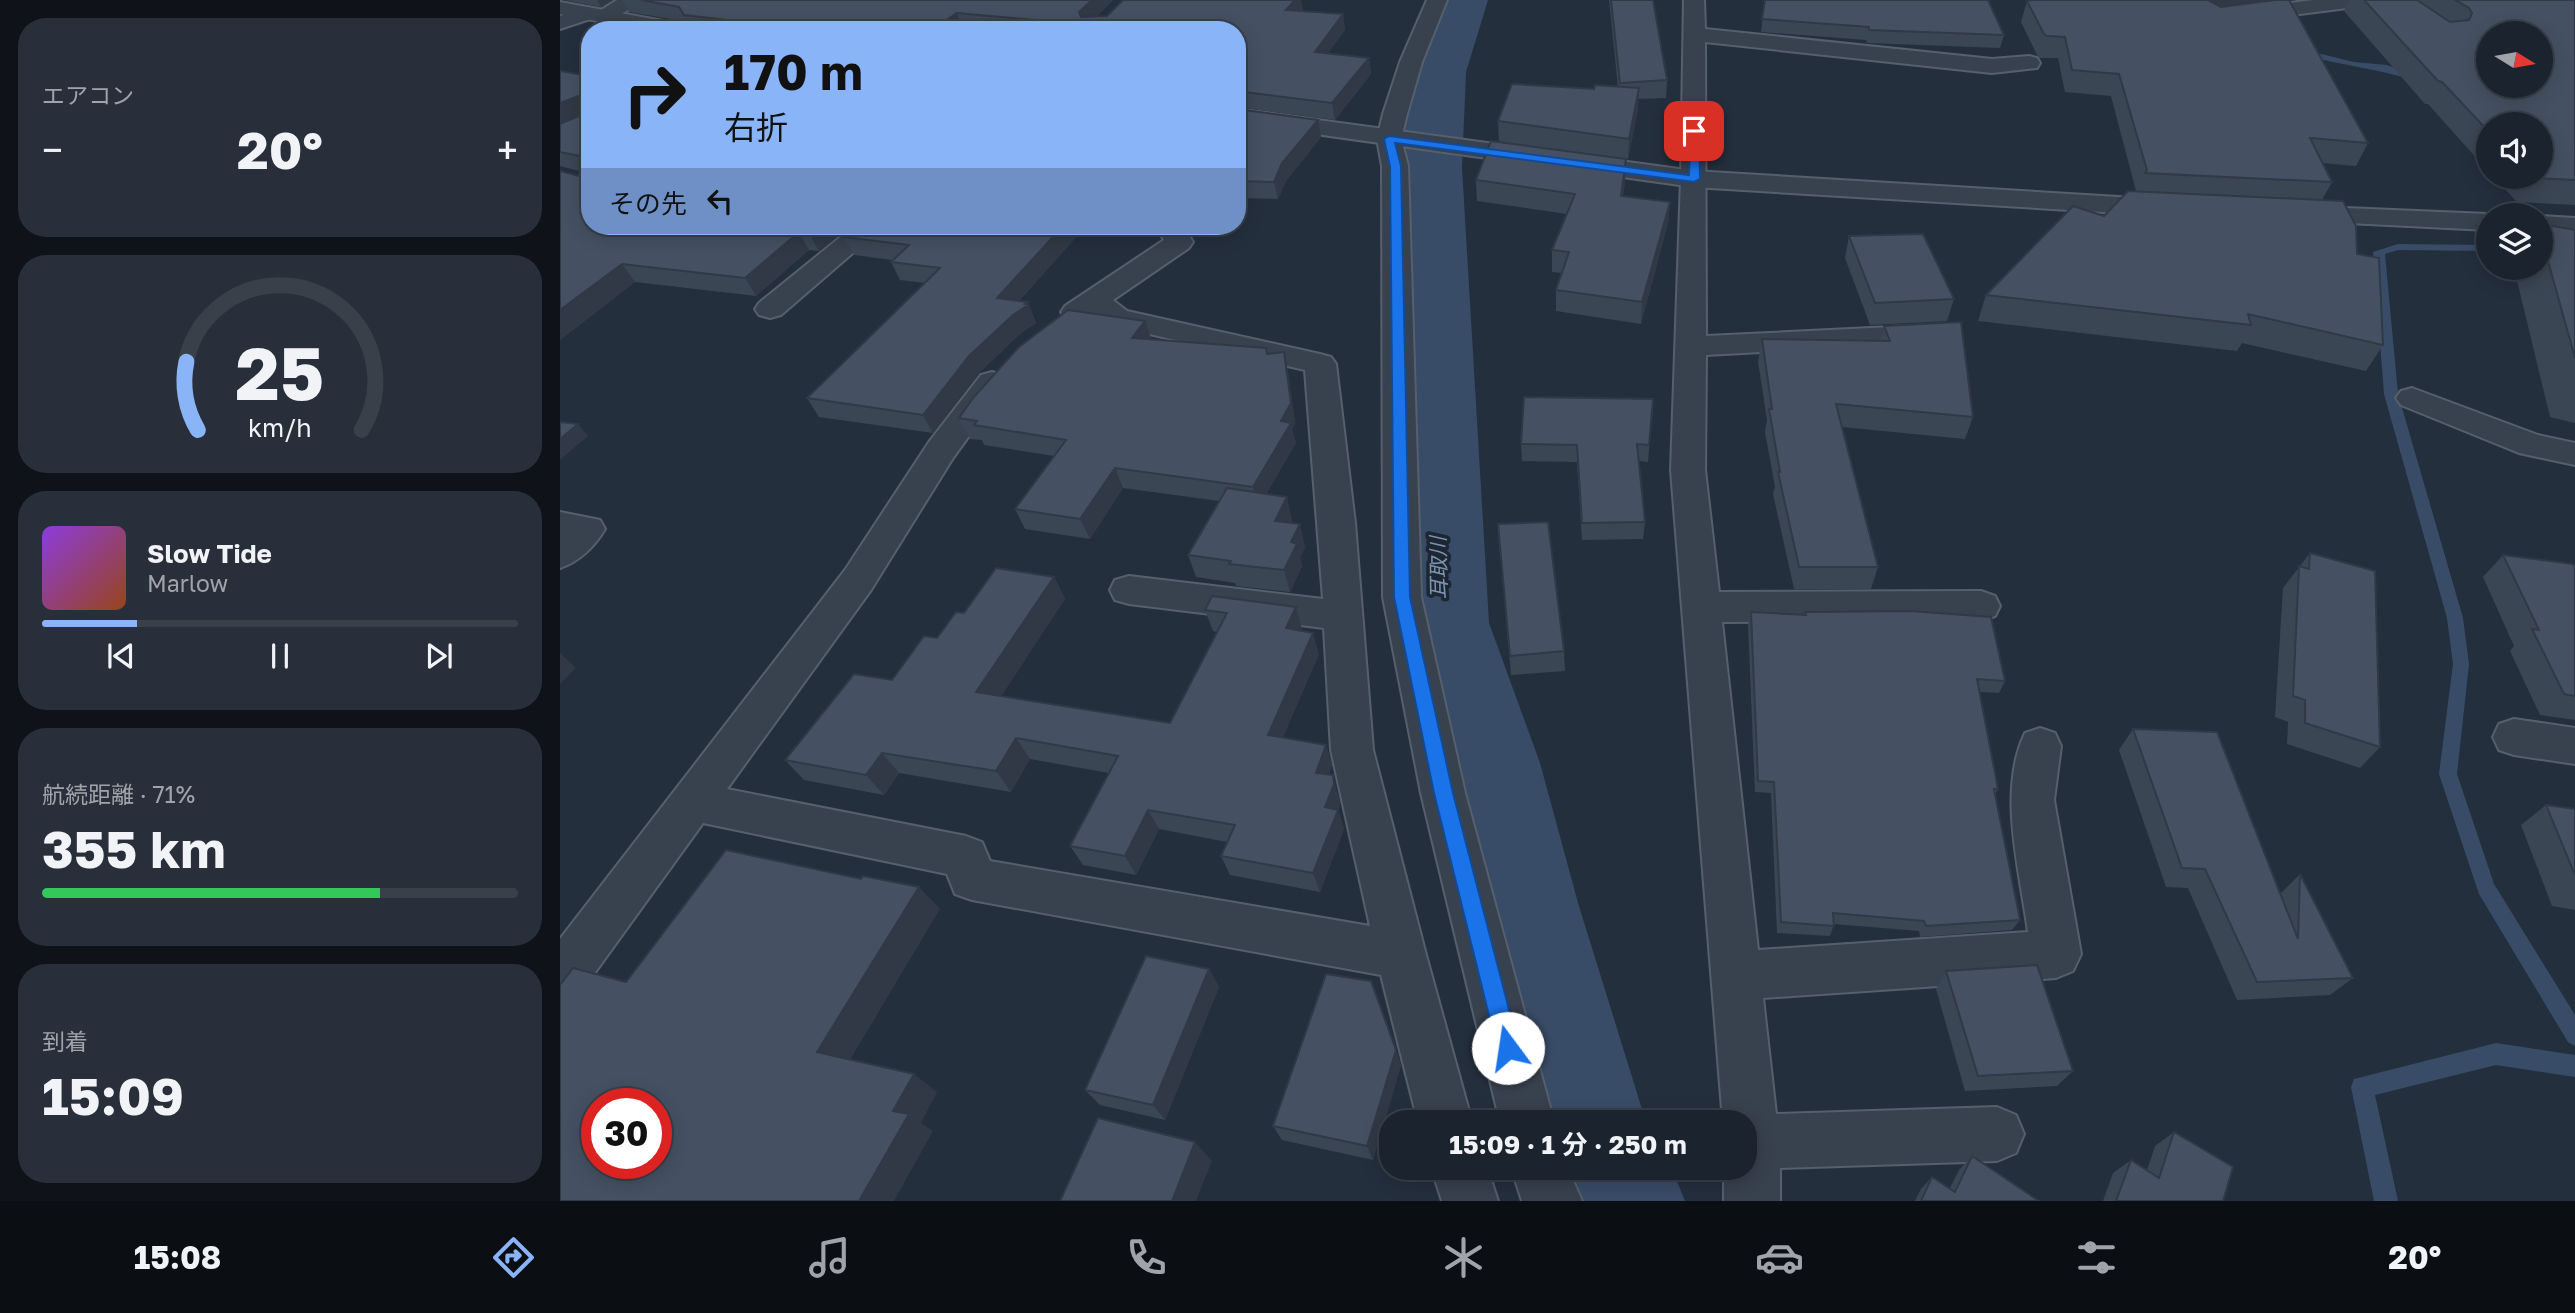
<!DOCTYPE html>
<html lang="ja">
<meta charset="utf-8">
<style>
:root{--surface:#1b232e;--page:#282f3a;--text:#f1f3f6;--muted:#a0a4aa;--line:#39404a;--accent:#8ab4f8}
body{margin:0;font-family:"Golos Text","Noto Sans JP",sans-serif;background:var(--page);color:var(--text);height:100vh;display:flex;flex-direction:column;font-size:26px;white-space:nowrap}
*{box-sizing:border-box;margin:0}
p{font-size:23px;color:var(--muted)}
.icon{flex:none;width:38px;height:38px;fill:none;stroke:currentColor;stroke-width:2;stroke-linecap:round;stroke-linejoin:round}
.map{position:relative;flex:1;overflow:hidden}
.details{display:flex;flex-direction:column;gap:18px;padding:18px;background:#0f1319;width:560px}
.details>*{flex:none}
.top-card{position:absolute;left:21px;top:21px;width:665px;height:214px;border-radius:28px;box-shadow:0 4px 18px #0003,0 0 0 2px var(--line);background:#8ab4f8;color:#111;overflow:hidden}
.needle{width:46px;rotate:101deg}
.controls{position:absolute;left:1916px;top:21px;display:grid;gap:14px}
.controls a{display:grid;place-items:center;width:77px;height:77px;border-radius:50%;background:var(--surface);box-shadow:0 4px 18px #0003,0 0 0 2px var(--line);font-size:35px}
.speed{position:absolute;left:21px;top:1088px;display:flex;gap:14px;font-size:35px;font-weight:700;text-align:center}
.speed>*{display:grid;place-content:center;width:91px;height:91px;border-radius:50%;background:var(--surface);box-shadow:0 4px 18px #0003,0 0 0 2px var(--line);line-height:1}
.speed .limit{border:10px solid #d22;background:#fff;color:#111}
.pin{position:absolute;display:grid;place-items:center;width:60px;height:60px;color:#fff;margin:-30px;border-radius:14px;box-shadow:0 4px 10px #0006}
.me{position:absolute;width:77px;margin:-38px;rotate:346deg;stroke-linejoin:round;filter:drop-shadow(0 0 5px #0008)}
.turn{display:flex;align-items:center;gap:24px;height:147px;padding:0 28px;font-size:32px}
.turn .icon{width:91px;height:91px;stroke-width:2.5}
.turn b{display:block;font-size:49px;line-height:60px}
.then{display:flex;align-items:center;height:66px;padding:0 28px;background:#0003;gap:14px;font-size:26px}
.big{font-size:52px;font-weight:700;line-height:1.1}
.details .widget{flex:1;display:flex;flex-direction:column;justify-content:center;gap:10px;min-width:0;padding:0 24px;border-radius:28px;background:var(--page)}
.details .dial{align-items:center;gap:0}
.dial svg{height:182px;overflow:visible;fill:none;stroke:var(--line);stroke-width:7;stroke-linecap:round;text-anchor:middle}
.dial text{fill:var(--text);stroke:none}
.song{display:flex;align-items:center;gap:21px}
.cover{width:84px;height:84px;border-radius:10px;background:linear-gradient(135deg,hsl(270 70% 55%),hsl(20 70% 35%))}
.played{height:7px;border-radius:4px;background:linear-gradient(90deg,var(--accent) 20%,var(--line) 20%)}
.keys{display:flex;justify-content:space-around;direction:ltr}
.heat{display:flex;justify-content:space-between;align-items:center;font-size:38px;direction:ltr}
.charge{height:10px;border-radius:5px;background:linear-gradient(90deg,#34c759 71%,var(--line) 0)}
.trip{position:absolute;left:819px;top:1110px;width:378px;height:70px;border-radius:28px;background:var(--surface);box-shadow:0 4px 18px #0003,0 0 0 2px var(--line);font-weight:700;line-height:70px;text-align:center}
.tabs{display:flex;height:112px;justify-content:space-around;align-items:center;background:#0b0e12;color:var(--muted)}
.tabs .icon{width:49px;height:49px}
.tabs .selected{color:var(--accent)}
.tabs b{font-size:32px;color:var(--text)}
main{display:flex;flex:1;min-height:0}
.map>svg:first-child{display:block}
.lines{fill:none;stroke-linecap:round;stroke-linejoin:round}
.stream{fill:#394c67;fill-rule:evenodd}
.river{fill:#394c67;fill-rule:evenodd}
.minor-casing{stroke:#565f6c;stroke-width:4}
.tertiary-casing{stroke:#565f6c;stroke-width:4}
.minor{fill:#38414e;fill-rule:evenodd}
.tertiary{fill:#38414e;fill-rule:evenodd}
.wall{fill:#3b4654}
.shaded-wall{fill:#303945}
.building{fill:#455162;stroke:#303945;stroke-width:2;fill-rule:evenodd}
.route{fill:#1a73e8;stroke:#114b97;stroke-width:2}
.labels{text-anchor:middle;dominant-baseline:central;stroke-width:7;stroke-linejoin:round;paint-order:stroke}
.water-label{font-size:21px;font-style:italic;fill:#7c92b1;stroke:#1d2633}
</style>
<main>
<section class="details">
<div class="widget"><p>エアコン</p>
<div class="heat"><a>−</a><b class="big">20°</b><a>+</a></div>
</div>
<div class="widget dial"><svg viewBox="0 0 100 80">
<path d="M14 69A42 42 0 1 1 86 69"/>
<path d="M14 69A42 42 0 0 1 9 39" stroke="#8ab4f8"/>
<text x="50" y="56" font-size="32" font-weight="700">25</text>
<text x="50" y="72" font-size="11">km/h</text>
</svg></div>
<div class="widget">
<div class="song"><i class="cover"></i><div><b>Slow Tide</b><p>Marlow</p></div></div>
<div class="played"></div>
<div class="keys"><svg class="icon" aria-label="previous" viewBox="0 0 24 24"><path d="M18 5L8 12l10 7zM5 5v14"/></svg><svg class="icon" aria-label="pause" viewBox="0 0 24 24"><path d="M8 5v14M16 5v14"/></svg><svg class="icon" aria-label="next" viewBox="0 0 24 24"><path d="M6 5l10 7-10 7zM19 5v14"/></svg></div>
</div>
<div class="widget"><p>航続距離 · 71%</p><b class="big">355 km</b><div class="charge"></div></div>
<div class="widget"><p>到着</p><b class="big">15:09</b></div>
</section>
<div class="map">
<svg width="2015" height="1201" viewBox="0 0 2015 1201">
<rect width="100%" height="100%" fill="#242f3e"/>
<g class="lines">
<!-- stream -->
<path class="stream" d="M1741,49L1794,62L1827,65L1860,77L1855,80C1816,69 1777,64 1738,54V50Z
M1838,244L1928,245V251L1838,250L1825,254L1838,394L1903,618L1909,664L1897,774L1934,884L2015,1015V1046L2008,1042L1919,894L1879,774L1893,664L1887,618L1824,394L1813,252Z
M1936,1043L2015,1055V1077L1936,1065L1815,1095L1838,1201H1814L1791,1087L1794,1079Z"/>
<!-- river -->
<path class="river" d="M876,0H928L906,72L902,168L929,623L980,763L1018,903L1086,1122H948L898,903L870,763L829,623L836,168L848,72Z
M959,1167H1111L1125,1201H970Z"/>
<defs>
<path id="minor" d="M57,0H82L53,20L46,22L36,17L0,29V16L28,7L38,12Z
M867,0H887L862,62L847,114L841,139L848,166L861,597L905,793L994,1122H940L861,793L823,597L822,166L817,139L823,114L840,62Z
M1124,0H1144L1145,29L1432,59L1469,56L1477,58L1480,63L1477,68L1432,73L1145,42L1146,336L1373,325L1384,328L1388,334L1384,340L1373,343L1146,355L1145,470L1159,592L1421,591L1435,596L1440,606L1435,616L1421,621L1162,622L1198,950L1468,932C1460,871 1437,791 1465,733L1480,728L1495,733L1501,746L1494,800L1521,954L1513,971L1496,978L1203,998L1216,1114L1437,1107L1456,1115L1464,1134L1456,1153L1437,1161L1220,1168V1201H1164V1167H1185V1122H1163L1111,470L1121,179Z
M1753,0H1813L1810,4L1803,6L1683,21L1676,19L1672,15L1676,11L1683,9Z
M294,226H324L221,315L210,318L199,315L195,309L199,303Z
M586,226H623L633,242L629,248L553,300L567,311L760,354L771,357L776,364L795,523L813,750L866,955L912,1122H858L821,975L412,900L395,894L387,874L143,823L18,996L0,1003V939L285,570L369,442L421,375L432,372L443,375L448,382L393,458L311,590L167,789L406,836L422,842L430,861L810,926L771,750L764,628L569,604L555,600L550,590L555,580L569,576L763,599L745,370L546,324L533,314L516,321L505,318L501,312L505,306L604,240L601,235L590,232Z
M1852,388L1978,435L2015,443V465L1959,453L1841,405L1836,398L1841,391Z
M0,512L40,520L45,529C35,546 19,562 0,568Z
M1954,719L2015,728V764L1954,755L1939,750L1933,737L1939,724Z
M871,1167H927L938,1201H882Z
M951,1167H1007L1022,1201H962Z"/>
<path id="tertiary" d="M0,2L120,24L128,25L131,30H84L0,14Z
M677,109L1134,171L1608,200L1617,202L1621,208L1617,214L1608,216L1134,187L677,123Z
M1738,206L1928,214L1934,215H1928V230L1728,220L1724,214L1728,208Z
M1981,216L2015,218V234L1981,232Z"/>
</defs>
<!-- minor casing -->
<use href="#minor" class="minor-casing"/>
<!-- tertiary casing -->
<use href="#tertiary" class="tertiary-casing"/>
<!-- minor -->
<use href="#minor" class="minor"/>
<!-- tertiary -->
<use href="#tertiary" class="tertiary"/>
</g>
<!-- wall -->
<path class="wall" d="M4,0H53L41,7Z
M62,0H553L537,16H547L563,0H741L743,10L742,11L783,14L785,30L768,53L809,58L811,74L775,120L677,107V30H132L128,22L69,12Z
M1049,0H1093L1107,80L1106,98L1078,99V109L1068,159L1017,153L1065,180L1063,197L1110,202L1108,223L1081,324L996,311V290L1002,273L992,272V250L1007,214L917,201L916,180L939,142L938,121L1034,89L1058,87Z
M1205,0L1444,35L1440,48L1307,43L1306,40L1201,32Z
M1789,0H2015V205L1957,202L1934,177H1981L1928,124V171L1868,104H1865L1784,11Z
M1467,1L1808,143L1796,166L1762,163L1772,182L1762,200L1797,254L1823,345L1806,371L1682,343L1677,351L1418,321L1426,295L1544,216L1576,191L1551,96L1505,92L1498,58H1480L1477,55L1461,22Z
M0,71L290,226L259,251L249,250L196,296L75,282L0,340L19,171L0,166Z
M677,109L758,120L761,137L726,181L718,199L677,198Z
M298,226H526L459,301L468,302L476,323L461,333L418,374L373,433L259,417L247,398L365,283L340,280L331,262L332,260L294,255L284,237Z
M2015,230V423L1990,417L1954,268H1981V236Z
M1289,236L1394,299L1387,321L1310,325L1285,258Z
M1324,326L1413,417L1405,439L1282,427L1318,567L1311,589H1234L1213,494L1215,487L1205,432L1207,420L1198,362L1202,339L1320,341Z
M591,339L708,354L728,372L735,423L732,429L736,443L706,494L732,520L731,523L745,547L740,557L742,566L730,592L676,586L675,583L636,577L628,555L659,501L563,488L530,539L465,529L455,509L494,456L424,445L422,440L410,439L399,418Z
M1093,399L1088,462L1079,461L1085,522L1083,539L1022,540L1017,462L962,461L961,444Z
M940,544L1004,651L1005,671L951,675Z
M1750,553L1820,747L1800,768L1727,744L1728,722L1715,717L1723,588Z
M1943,555L2015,567V720L1980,715L1950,651L1954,646L1923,577Z
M494,577L505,599L441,696L610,723L657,632L653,631L645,610L652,596L742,629L741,631L759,654L723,737L766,745L772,765L768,775L778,795L780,804L778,810L784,829L760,892L670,875L661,856L667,842L599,829L576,875L523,865L510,846L549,773L470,759L451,792L339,773L324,795L244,780L225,760L332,680L404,613Z
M1191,612L1244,615L1245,612L1445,681L1439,693L1420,692L1438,789L1435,795L1460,920L1452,930L1360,937L1359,931L1274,924L1270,936L1217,933L1211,793L1195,792L1188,625Z
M1573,729L1721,893L1740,874L1793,978L1770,995L1677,1000L1628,888L1606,887L1559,750Z
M1986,805L2015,809V910L1992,906L1961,825Z
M649,969L659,987L605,1120L540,1105L525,1090Z
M1386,971L1513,1071L1497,1086L1405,1091L1376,989Z
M841,1065L813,1160L722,1140L713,1126Z
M1614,1132L1663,1201H1543L1553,1173L1571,1160L1587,1170L1595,1146Z
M1412,1156L1479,1201H1355L1361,1189L1372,1177L1390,1188L1399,1170Z"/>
<!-- shaded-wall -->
<path class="shaded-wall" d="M37,0H53L41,7Z
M532,0H553L528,24H523L519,12Z
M735,0H741L743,10L729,26L726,10Z
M1648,0H1711L1651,10Z
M397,13L403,29L402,30H372Z
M783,14L785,30L757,68L755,52Z
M809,58L811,74L775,120L772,103Z
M1079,88L1078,109L1068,159L1069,139Z
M18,96L29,113L0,125V103Z
M758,120L761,137L726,181L718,199L714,182L722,163Z
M1066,159L1065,180L1060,218L1061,196Z
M1110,202L1108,223L1081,324L1082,302Z
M258,226H290L259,251L249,233Z
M503,226H526L445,316L437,298Z
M239,232L249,250L196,296L185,278Z
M62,264L75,282L0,340V310Z
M468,302L476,323L461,333L418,374L373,433L363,415L409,356Z
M585,321L592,341L572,338Z
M724,352L728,372L735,423L732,429L736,443L699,507L693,487Z
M18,424L28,436L0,460V439Z
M555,468L563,488L530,539L520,519Z
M727,497L732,520L721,543L715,521Z
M740,524L745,547L740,557L742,566L730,592L724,570L731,542Z
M494,577L505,599L430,712L416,692Z
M736,607L742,629L732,649L726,628Z
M753,633L759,654L715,755L708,735Z
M0,653L16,668L0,684Z
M456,738L470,759L451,792L436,771Z
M766,745L772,765L762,793L756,773Z
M322,753L339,773L324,795L306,775Z
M773,775L780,804L778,810L784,829L760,892L753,873Z
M588,810L599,829L576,875L565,856Z
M359,887L380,909L284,1070L257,1052Z
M649,969L659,987L605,1120L593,1105Z
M836,1050L841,1065L813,1160L807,1146Z
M354,1074L377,1092L361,1123L373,1131L334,1201H299L333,1111Z
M635,1142L652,1161L636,1201H612Z"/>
<!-- building -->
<path class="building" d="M81,0H532L519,12L521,17L547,16L563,0H735L726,10L783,14L755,52L809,58L772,103L677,91V30H537L542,26L397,13L372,30H255L124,15L119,7Z
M1051,0H1093L1107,80L1060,83Z
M1205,0H1428L1444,35L1309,30V27L1202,19Z
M1473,0H1648L1661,7L1715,0H1729L1808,143L1750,138L1772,182L1585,173L1587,170L1559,74L1512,70L1505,37L1487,36L1484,34L1467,1Z
M1804,0H1857L1890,22L1909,20L1912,13L1909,8L1895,0H2015V180L1973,178L1972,177H1981V124H1928V131L1882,82L1878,81ZM1928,33H1981V86H1928Z
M0,71L30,76V226H258L249,233L239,232L185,278L62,264L0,310V171L19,176L20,156L0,152V124L21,115V98L18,96L0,103Z
M952,84L1034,89L1035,85L1079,88L1069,139L938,121Z
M677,109L758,120L722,163L714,182L677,181Z
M931,141L1066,159L1061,196L1110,202L1082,302L996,290L1009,252L992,250L1015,194L916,180Z
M1568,191L1783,201L1796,226L1797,254L1819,258L1823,345L1688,314L1691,325L1426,295L1513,206L1544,216Z
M1981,224L2015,230V358L1981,236Z
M298,226H503L437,298L468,302L465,304L468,305L453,315L409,356L363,415L247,398L380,268L331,262L349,245L284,237Z
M1363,234L1394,299L1315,303L1289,236Z
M508,310L585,321L572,338L706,348L707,354L724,352L731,403L721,421L731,423L693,487L555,468L520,519L455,509L506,440L414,425L417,421L399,418L413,398L459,347Z
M1401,322L1413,417L1276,404L1318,567H1239L1218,472H1220L1209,409H1212L1202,339L1330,341L1324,326Z
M964,397L1093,399L1089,445L1077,444L1085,522L1022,523L1017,445L961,444Z
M0,422L18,424L0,439Z
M667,488L727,497L715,521L740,524L731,542L737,544L724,570L669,564L671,561L628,555Z
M988,522L1004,651L950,656L938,524Z
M1750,553L1815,571L1820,747L1745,723V700L1733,696L1739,566L1749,569Z
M1943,555L2013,564L2015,567V696L2004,694L1972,629L1979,630Z
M436,568L494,577L416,692L610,723L667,613L645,610L652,596L736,607L726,628L753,633L708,735L766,745L756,773L773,775L774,784L765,807L778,810L753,873L661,856L675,825L588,810L565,856L510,846L558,756L456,738L436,771L322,753L306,775L225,760L294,674L332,680L364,636L377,638L396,612L404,613Z
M1351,611L1431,617L1445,681L1417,679L1438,789H1434L1460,920L1366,926L1364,921L1273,913L1274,926L1221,922L1214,782L1198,781L1191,612L1246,615L1245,612Z
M1573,729L1657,732L1738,939L1740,874L1793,978L1697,982L1645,869L1622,868Z
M1986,805L2015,809V875Z
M166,850L301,879L303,876L359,887L257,1052L354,1074L333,1111L349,1114L299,1201H0V985L13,968L66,982ZM37,1104H96V1164H37Z
M586,956L649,969L593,1105L525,1090Z
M1477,965L1513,1071L1418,1076L1386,971Z
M766,974L811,981L836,1050L807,1146L713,1126Z
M538,1118L635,1142L612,1201H500Z
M1614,1132L1673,1167L1663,1201H1556L1571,1160L1599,1178Z
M1412,1156L1479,1201H1361L1372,1177L1395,1192Z"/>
<!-- route -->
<path class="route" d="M1131,128L1139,131L1140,179L1134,182L835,143L841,166L850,597L893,793L959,1048L956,1056L948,1059L941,1056L937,1048L874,793L834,597L830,166L824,139L829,136L1129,175Z"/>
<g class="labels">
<!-- water labels -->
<g class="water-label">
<text transform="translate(878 568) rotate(-91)">耳取川</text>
</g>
</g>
</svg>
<div class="controls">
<a><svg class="needle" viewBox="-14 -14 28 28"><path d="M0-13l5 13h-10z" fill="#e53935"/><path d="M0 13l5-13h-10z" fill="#a0a4aa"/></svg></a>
<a><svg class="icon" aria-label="sound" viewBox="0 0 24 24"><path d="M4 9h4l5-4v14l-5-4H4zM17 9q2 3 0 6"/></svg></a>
<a><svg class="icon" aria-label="layers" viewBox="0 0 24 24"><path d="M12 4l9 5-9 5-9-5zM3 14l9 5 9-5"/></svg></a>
</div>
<div class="speed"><div class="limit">30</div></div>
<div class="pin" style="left:1134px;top:131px;background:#d93025"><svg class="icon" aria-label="arrive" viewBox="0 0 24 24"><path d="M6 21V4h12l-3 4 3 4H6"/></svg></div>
<svg class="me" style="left:948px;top:1048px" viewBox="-20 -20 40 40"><circle r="19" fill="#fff"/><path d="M0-13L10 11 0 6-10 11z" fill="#1a73e8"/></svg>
<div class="trip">15:09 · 1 分 · 250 m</div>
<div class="top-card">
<div class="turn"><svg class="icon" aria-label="right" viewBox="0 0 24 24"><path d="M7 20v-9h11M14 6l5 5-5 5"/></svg><div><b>170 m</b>右折</div></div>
<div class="then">その先<svg class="icon" aria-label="left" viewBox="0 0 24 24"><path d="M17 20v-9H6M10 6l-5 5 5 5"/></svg></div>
</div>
</div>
</main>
<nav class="tabs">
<b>15:08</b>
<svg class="icon selected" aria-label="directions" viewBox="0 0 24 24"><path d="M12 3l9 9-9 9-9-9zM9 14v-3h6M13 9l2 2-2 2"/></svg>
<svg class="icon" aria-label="music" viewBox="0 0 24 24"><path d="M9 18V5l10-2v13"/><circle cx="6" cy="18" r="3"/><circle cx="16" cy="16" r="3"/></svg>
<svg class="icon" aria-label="phone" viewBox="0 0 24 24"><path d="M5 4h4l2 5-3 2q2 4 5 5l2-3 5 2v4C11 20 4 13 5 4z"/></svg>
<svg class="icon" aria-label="climate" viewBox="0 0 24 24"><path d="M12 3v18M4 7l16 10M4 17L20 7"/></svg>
<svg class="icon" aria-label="car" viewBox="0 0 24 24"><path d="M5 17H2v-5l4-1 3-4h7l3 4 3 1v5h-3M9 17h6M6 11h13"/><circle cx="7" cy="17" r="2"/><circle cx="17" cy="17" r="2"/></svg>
<svg class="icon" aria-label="filters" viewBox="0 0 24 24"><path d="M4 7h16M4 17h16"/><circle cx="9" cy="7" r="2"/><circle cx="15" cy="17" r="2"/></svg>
<b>20°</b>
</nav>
